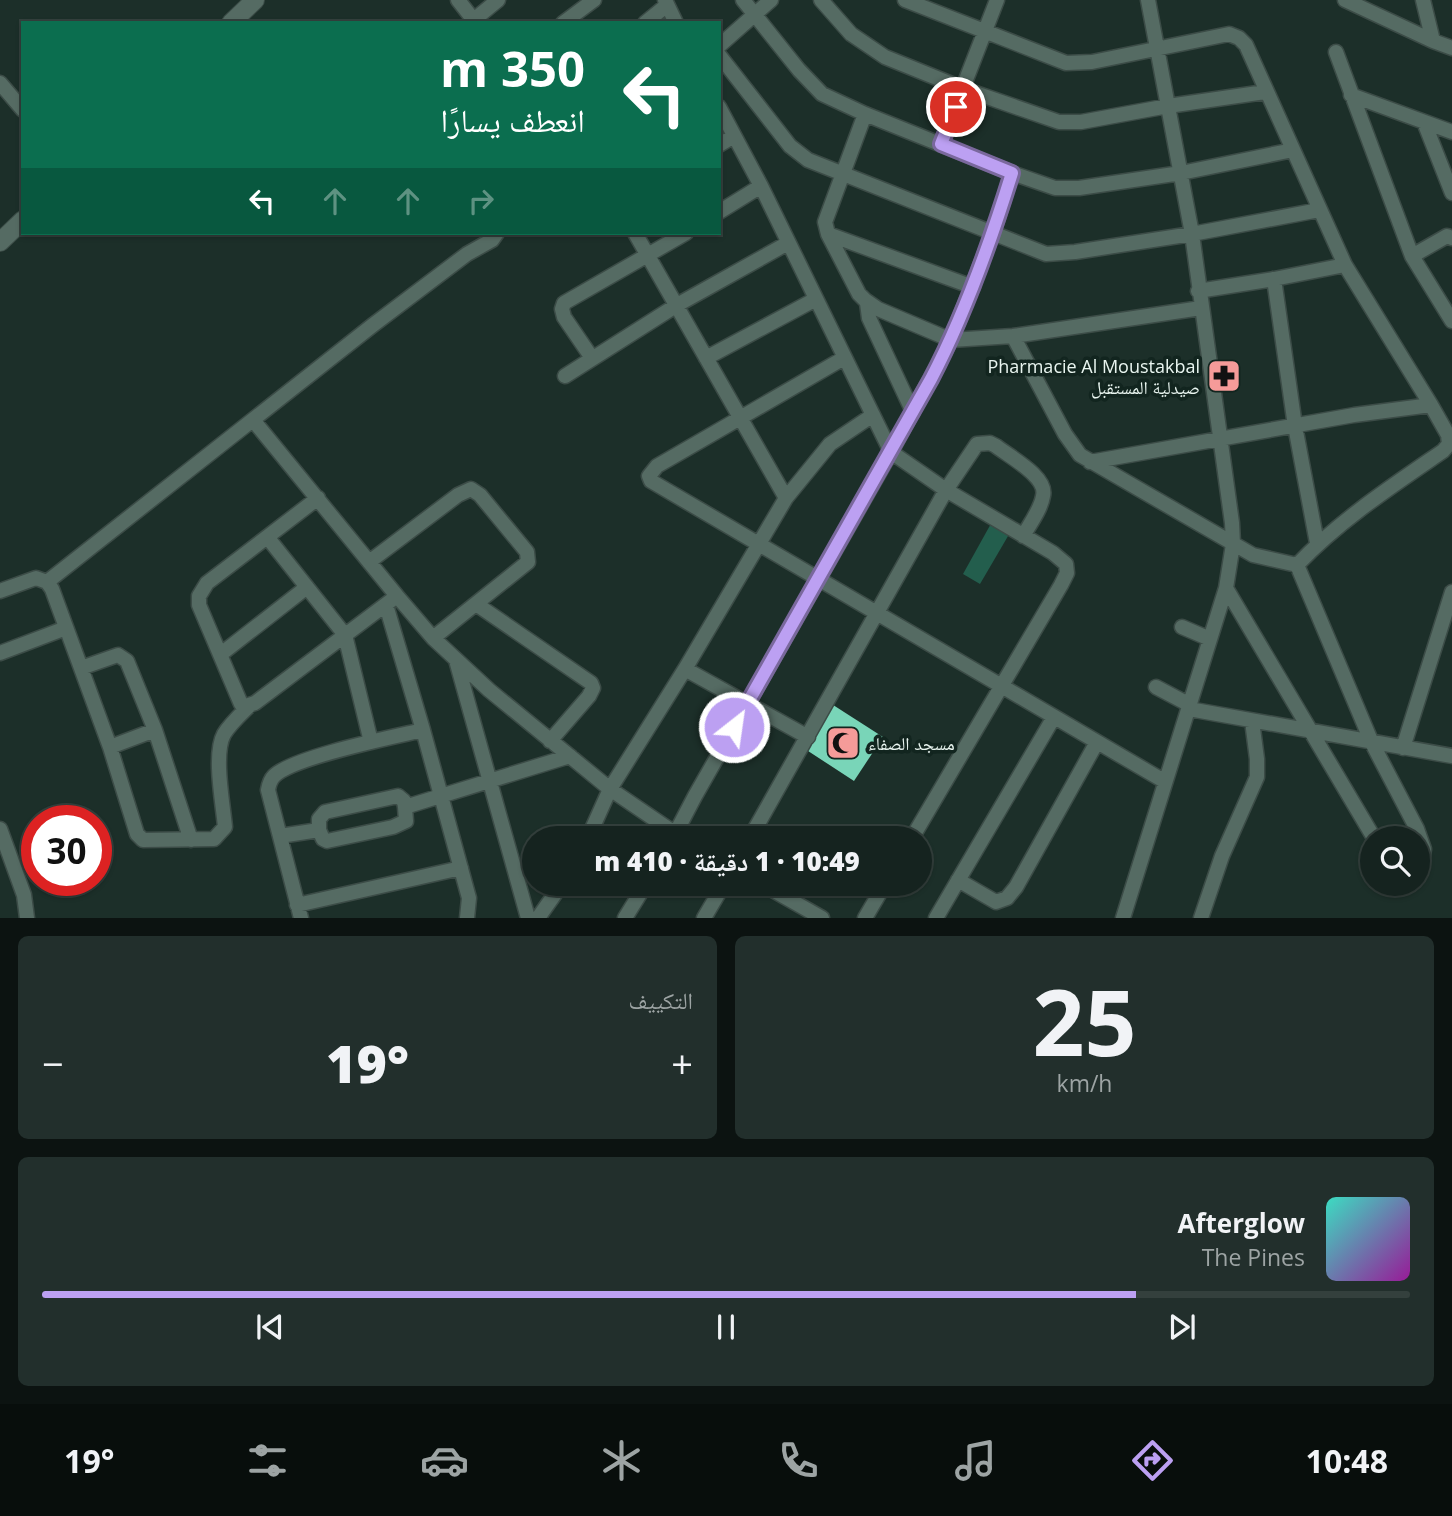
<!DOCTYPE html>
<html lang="ar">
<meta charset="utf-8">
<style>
:root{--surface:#15231f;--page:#222f2c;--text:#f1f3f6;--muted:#9da4a4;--line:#34403d;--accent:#bca0f2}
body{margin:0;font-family:"Open Sans","Noto Naskh Arabic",sans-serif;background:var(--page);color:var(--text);direction:rtl;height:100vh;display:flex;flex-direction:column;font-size:26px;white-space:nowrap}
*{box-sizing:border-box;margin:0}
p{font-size:23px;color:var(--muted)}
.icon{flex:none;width:38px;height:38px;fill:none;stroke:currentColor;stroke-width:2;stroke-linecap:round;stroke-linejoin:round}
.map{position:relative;height:918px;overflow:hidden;direction:ltr}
.sheet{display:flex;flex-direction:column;gap:18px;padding:18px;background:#0c1311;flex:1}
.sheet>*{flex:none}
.top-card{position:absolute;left:21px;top:21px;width:700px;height:214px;border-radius:0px;box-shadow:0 2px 5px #0004,0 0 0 2px var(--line);direction:rtl;background:#0b6e4f;color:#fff;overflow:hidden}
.controls{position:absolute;left:1360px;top:826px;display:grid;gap:14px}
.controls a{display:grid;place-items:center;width:70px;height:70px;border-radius:50%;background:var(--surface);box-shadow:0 2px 5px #0004,0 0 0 2px var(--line);font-size:35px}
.speed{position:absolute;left:21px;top:805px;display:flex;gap:14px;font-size:35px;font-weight:700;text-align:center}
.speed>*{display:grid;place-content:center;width:91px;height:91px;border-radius:50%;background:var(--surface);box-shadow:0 2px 5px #0004,0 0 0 2px var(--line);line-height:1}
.speed .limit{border:10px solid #d22;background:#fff;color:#111}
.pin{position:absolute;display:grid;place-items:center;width:60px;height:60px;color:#fff;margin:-30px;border:4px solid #fff;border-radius:50%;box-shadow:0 2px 7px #0007}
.me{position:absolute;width:77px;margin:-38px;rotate:30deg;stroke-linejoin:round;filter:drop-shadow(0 0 5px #0008)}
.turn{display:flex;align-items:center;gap:24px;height:147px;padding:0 21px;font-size:32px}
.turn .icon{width:91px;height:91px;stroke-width:2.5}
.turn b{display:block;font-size:49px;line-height:60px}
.lanes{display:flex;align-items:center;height:66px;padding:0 21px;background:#0003;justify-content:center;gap:35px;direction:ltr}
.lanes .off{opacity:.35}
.big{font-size:52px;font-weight:800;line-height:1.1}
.sheet .tile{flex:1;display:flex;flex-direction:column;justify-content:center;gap:10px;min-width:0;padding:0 24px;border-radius:10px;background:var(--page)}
.sheet .dial{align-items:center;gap:0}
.dial b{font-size:91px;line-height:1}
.song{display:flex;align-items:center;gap:21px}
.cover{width:84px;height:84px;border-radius:10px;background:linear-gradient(135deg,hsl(170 70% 55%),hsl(300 70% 35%))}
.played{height:7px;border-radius:4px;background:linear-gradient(90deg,var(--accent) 80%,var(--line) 80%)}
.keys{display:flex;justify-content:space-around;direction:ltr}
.heat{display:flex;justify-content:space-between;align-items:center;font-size:38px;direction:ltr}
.sheet .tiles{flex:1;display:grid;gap:18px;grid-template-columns:1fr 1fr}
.tile:last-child{grid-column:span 2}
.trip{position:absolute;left:522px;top:826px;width:410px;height:70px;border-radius:35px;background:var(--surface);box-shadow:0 2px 5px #0004,0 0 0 2px var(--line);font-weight:800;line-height:70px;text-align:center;direction:rtl}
.tabs{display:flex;height:112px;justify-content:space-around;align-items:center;background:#080e0c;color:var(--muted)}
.tabs .icon{width:49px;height:49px}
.tabs .current{color:var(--accent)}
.tabs b{font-size:32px;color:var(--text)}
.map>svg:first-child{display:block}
.green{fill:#235e4d}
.building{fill:#79d5b8}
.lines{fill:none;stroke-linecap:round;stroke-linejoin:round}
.minor-casing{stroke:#3c4c47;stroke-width:17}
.tertiary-casing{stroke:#3c4c47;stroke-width:20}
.minor{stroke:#556b63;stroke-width:14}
.tertiary{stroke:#556b63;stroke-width:18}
.route-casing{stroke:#7a689d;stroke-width:18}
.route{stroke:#bca0f2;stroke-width:12}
.labels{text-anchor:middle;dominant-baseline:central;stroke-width:7;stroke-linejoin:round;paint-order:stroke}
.poi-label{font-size:18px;fill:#e9f5f0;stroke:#12251f;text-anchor:end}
</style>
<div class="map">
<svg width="1452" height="918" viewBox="0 0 1452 918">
<rect width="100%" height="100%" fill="#1c2f29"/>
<!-- green -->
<path class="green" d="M993,520L1011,531L980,584L963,574Z"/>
<!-- building -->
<path class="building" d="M830,703L883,737L854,781L805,749Z"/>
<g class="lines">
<defs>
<path id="minor" d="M458,0L476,23
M665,0L676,23
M743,0L799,70L822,94L865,114L1012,173L1055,188H1079L1181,173L1293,150
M821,0L851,34L885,57L964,89L1059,122H1081L1168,106L1265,92
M905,0L1066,63L1092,62L1229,34L1239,38L1246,45L1345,265L1431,405L1448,435L1449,444L1443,451C1392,486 1340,520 1297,565L1253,555L1080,455L1065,434L1013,336
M1345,0L1433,41
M1423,0L1433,41L1452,48
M470,23L498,0
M563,23L594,0
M645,23L667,5
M719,46L771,0
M1336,52L1412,256L1452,321
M719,55L790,146L808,160L1046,254L1075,252L1192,234L1319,210
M0,83L23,110
M1351,95L1452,132
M719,107L761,186L891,452L946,490L1053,553L1066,564L1067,573L1061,585L912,838
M865,114L825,222L828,234L859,294L865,300L878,309L951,340L1013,336L1201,308
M1424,122L1452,193
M941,144L997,0
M719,145L734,136
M719,212L761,186
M635,233L786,498
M828,234L973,287
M1412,256L1447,236L1452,238
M1274,279L1295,426L1317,543
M1198,291L1274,279L1345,265
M867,303L869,318L913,412
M592,358L564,317L562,309L564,303L686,233
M706,358L816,299
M844,358L657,466L649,476L651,481L1164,781
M565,376L677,305L788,243
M253,420L397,596L433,638L489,690L610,789L682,838
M1090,462L1354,415L1431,405
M318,498L207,583L199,596V605L241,704L246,706L255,703L397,596
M268,538L345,635L371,742
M369,562L458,495L471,489L480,495L527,552L528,562L433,638
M1297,565L1372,743L1417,829L1424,849L1422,864L1418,873
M47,582L373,325L467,254L492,240L497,233
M1226,588L1374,838
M0,591L36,578L47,582L52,589L110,747L137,834L143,840L214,839L225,827C223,804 213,754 224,734C230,724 241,714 250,705
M476,604L591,683L593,688L589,696L550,741
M386,605L423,730
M1182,627L1210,639
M0,653L66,628
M221,654L307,587
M456,660L528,918
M81,668L118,655L127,661L155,730L191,840
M1156,687L1190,705
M1189,709L1452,756
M808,737L685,669L786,498L830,444L873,415
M110,747L155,730
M1403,748L1452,592
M0,829L24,895L27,918
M319,830V819L325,812L398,796L404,801L405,807
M280,836L319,830L323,839L327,841L393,827L406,821L405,807L570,756
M588,838L610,789L685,669
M673,838L695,796L891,452L951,340L993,233L1012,173
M750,838L946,490L977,444L990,443L996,446C1010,457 1048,477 1043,496C1041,509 1030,524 1023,536
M958,880L996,902L1007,898L1016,887L1097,742
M762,884L822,918
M297,905L461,868
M301,918L268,790C269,784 270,780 274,776C293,757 393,737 423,730L469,898L467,918
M538,918L562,884
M625,918L646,884
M704,918L724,884
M865,918L885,884
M936,918L1054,717
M1123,918L1226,588L1233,544L1232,523L1192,234L1148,0
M1201,918L1222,856L1257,777V759L1252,721"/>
<path id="tertiary" d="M231,23L255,0
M0,242L23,220"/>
</defs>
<!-- minor casing -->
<use href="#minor" class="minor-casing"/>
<!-- tertiary casing -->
<use href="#tertiary" class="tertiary-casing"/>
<!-- minor -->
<use href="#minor" class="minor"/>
<!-- tertiary -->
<use href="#tertiary" class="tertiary"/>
</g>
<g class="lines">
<defs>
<path id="route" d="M734,727L931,379C965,314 990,244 1012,173L941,144L956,107"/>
</defs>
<!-- route casing -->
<use href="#route" class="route-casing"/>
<!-- route -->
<use href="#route" class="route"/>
</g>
<!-- icons -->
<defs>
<symbol id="pharmacy-square" viewBox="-11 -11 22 22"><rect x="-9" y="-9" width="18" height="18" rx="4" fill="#f59b99" stroke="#12251f"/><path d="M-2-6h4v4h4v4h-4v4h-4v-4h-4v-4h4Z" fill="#111"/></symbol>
<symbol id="mosque-square" viewBox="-11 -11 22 22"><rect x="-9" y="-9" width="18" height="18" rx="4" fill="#f59b99" stroke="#12251f"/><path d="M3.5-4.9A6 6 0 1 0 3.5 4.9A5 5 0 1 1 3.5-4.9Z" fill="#111"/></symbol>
</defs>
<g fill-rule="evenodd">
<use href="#pharmacy-square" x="1205" y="357" width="38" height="38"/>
<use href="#mosque-square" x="824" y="724" width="38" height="38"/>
</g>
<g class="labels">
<!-- poi labels -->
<g class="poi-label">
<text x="1200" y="366">Pharmacie Al Moustakbal<tspan x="1200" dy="21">صيدلية المستقبل</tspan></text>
<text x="868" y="743" text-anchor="start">مسجد الصفاء</text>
</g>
</g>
</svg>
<div class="controls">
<a><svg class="icon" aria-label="search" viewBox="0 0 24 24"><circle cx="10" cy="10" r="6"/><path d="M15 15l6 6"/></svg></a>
</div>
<div class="speed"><div class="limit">30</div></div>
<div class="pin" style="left:956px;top:107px;background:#d93025"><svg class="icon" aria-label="arrive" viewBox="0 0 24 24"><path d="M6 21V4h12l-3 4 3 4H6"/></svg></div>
<svg class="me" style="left:734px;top:727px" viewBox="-20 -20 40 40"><circle r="17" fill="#bca0f2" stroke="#fff" stroke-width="3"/><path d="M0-11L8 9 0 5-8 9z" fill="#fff"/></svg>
<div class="trip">10:49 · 1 دقيقة · 410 m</div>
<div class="top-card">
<div class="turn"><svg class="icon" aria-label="left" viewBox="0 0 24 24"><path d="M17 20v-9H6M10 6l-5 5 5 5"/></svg><div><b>350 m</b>انعطف يسارًا</div></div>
<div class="lanes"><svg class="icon" aria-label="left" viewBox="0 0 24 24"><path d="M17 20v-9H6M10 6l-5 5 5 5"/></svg><svg class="icon off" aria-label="ahead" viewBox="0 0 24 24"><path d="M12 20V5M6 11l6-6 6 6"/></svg><svg class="icon off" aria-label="ahead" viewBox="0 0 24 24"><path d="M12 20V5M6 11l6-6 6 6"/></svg><svg class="icon off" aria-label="right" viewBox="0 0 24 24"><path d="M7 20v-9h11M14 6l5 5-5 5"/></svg></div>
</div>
</div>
<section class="sheet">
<div class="tiles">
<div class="tile dial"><b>25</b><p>km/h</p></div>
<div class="tile"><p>التكييف</p>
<div class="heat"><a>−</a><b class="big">19°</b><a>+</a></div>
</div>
<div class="tile">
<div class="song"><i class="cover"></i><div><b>Afterglow</b><p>The Pines</p></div></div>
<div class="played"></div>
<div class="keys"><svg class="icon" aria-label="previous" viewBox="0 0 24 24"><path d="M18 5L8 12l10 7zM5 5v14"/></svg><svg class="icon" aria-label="pause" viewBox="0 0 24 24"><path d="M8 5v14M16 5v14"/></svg><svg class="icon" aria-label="next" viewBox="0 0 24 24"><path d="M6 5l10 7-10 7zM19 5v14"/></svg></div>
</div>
</div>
</section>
<nav class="tabs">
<b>10:48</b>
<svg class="icon current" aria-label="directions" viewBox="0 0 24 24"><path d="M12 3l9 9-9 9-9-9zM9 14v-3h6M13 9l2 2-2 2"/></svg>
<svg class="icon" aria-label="music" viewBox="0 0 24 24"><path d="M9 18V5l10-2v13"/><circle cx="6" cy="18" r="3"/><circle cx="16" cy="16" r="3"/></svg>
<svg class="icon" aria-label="phone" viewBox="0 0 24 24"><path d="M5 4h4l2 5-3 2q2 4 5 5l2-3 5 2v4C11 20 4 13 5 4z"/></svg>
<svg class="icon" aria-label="climate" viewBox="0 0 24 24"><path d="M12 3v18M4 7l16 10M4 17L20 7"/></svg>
<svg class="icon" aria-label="car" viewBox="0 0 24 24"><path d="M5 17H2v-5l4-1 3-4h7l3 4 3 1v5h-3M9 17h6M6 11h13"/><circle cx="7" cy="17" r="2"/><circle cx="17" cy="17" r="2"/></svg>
<svg class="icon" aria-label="filters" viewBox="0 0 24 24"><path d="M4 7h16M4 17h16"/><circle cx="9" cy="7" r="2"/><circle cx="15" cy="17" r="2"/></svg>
<b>19°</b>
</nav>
